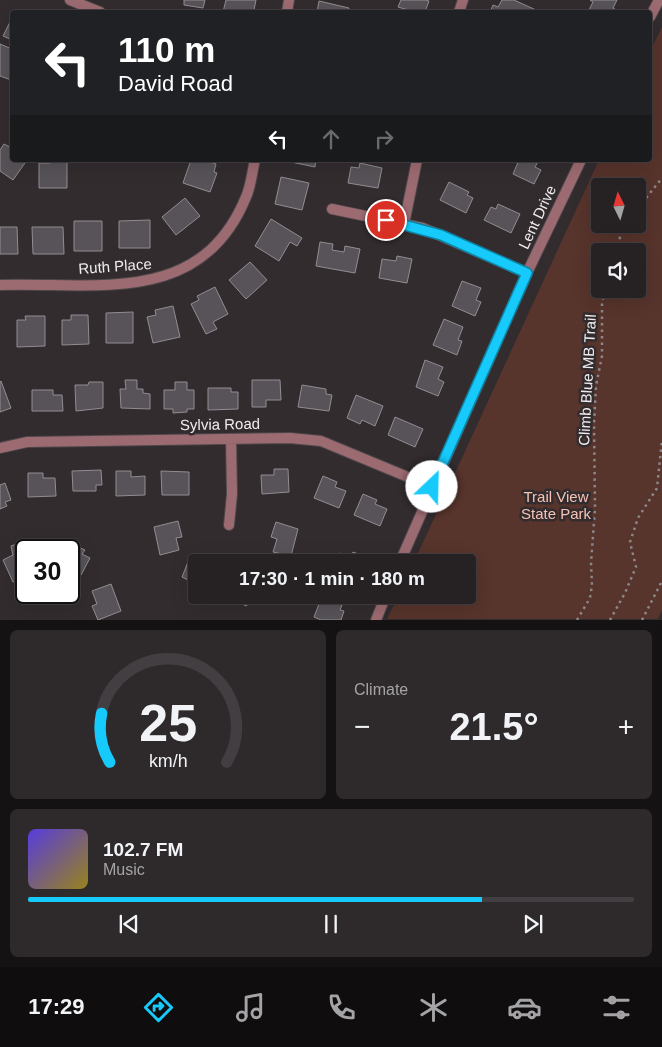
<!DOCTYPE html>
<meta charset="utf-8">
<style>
:root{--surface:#262123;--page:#2e292b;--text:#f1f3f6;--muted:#a4a3a6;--line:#423e41;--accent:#16cafb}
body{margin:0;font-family:Helvetica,sans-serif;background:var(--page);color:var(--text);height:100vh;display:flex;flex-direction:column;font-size:19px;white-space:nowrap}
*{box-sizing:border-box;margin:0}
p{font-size:16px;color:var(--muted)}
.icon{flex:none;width:28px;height:28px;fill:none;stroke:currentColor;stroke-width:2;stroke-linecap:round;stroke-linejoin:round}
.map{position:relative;height:620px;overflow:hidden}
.details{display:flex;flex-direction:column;gap:10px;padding:10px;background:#151213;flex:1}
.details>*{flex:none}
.banner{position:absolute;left:10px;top:10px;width:642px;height:152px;border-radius:5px;box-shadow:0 5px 20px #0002,0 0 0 1px var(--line);background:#202124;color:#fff;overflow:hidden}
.needle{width:32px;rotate:355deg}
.tools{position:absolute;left:591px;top:178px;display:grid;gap:10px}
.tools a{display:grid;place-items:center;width:55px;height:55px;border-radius:5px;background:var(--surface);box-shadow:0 5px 20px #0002,0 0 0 1px var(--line);font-size:25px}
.speed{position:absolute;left:15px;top:539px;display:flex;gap:10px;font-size:25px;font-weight:700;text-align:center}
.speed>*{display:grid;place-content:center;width:65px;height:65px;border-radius:50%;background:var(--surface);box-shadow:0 5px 20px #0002,0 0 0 1px var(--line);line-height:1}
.speed .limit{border:2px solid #111;border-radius:8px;background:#fff;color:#111}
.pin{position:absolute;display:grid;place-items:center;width:42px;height:42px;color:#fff;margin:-21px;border:2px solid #fff;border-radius:50%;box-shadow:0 1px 5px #0007}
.me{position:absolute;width:55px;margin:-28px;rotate:24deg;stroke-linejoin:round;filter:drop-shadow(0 0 4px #0008)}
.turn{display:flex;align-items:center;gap:18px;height:105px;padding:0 25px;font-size:22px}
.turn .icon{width:65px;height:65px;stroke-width:2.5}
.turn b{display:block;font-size:35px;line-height:42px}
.lanes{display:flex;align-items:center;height:48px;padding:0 25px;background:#0003;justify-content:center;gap:25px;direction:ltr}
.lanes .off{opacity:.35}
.big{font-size:38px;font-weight:700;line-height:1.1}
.details .card{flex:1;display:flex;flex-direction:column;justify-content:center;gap:8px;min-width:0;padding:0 18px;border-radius:8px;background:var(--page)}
.details .dial{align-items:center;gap:0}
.dial svg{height:130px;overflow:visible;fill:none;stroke:var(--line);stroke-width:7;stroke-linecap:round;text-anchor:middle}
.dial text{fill:var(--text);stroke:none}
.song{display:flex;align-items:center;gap:15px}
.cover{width:60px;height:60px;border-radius:8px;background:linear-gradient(135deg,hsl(250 70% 55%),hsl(50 70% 35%))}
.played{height:5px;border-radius:2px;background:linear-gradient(90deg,var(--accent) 75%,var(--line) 75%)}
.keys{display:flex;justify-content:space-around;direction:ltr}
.heat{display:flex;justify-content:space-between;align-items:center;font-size:28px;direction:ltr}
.details .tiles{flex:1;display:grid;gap:10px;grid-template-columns:1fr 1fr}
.card:last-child{grid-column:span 2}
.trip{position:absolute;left:188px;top:554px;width:288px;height:50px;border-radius:5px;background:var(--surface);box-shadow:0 5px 20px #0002,0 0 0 1px var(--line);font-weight:700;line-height:50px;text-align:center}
.dock{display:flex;height:80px;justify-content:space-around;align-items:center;background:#0f0d0e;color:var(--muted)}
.dock .icon{width:35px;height:35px}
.dock .active{color:var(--accent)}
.dock b{font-size:22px;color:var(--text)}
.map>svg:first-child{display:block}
.green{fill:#57342c;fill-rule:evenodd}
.building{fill:#575358;stroke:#928d92}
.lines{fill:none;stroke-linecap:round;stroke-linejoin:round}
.minor-casing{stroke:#4d474a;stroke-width:12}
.path{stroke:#8c8789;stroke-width:2.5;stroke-dasharray:2.5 4;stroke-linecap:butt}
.minor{stroke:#9c6b71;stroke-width:10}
.route-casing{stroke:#0e83a3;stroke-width:12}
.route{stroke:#16cafb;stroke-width:9}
.labels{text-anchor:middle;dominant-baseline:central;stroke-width:5;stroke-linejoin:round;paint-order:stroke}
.street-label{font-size:15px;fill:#f0ecee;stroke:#322c2f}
.park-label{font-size:15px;fill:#f8c2b3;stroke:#322c2f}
</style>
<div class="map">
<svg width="662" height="620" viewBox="0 0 662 620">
<rect width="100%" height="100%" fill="#322c2f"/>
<!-- green -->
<path class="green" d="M662,27V610L658,619H387L399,595H466V562H414L599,160H650V52ZM600,186H638V224H600ZM600,251H638V289H600Z"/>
<!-- building -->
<path class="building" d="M184,0H205L203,8L184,5Z
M226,0H256L254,10L223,12Z
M401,0H426L429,1L425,12H415L398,7Z
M502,0H514L536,10L535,12H490L493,5L498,7Z
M590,0H617L613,8L618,11L617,12H588L593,2Z
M319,1L349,8L348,12H317Z
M12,18V40L3,36Z
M0,44L12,49L11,80L0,76Z
M4,144L12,148V160H27L13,180L0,171V150Z
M50,160H67V188H39V163H50Z
M191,160H204L216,164L214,172L217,173L210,192L183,183Z
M291,160H316L315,167L291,162Z
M519,160H539L535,167L541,170L534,184L513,174Z
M360,163L382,168L378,188L348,183L351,167L359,168Z
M281,177L309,183L302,210L275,204Z
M449,182L469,192L467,195L473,198L466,213L440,200Z
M185,198L200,216L176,235L162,217Z
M498,204L520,214L511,233L484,220L491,207L496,209Z
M271,219L302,238L297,246L290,242L279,261L255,246Z
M150,220V248H119V221Z
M74,221H102V251H74Z
M0,227H17L18,254H0Z
M32,227H63L64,254H33Z
M320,242L333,244L332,250L344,252L345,246L360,249L355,273L316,266Z
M397,256L412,259L407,283L379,278L382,259L396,261Z
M250,262L267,280L246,299L229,280Z
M462,281L481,288L476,300L481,302L475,316L452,306Z
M215,287L228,314L213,322L217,329L206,334L191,304L199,300L197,296Z
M173,306L180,337L153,343L147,317L156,315L155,310Z
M133,312V343H106V313Z
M71,315H88L89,344L62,345V320H71Z
M25,316H45V346L17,347V320H26Z
M444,319L463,327L458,340L462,341L457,355L433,345Z
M425,360L443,367L438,379L444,382L438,396L416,387Z
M125,380H137V389H143V393L150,394V409L121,408L120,389H126Z
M252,380H280L281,400H266V407H252Z
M1,381L11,408L0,412V382Z
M89,382H103V408L76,411L75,385H88Z
M175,382H187V390H194V409H187V412L173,413V409H164V390H175Z
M302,385L326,389V394L332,395L329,411L298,407Z
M208,388H231V392H238V409L208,410Z
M32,390H53V395H62L63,411H32Z
M356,395L383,406L375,426L362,420L360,424L347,418Z
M395,417L423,429L415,447L388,435Z
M274,469H288L289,492L262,494L261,475H274Z
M101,470L102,485H96V491H73L72,471Z
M116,471H131V477L145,476V495L116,496Z
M161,471L189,472V495H162Z
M28,473H43V478H55L56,496L28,497Z
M323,476L337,482L335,487L346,491L339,508L314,498Z
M5,483L11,500L5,502L7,506L0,509V485Z
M363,494L377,500L375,504L387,509L380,526L354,515Z
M178,521L182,537L176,538L179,550L160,555L154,527Z
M276,522L298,529L291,556L273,552L277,539L271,537Z
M66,542L85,550L82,554L90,558L81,575L70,570L69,573V550H62Z
M19,543L22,549L28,547L29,550H26V576L13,582L3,560L13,555L11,546Z
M353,552L368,558L366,562H335L339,553L351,557Z
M188,562L196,566V595L190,592L194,583L182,577Z
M111,584L121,611L98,620L92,606L97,604L92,591Z
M240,595H254L252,596L255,601L245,606Z
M318,595H346L340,610L344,611L341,620H321L314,617L319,604L315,602Z"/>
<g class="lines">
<defs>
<path id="minor" d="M70,0L100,12
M287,12L289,0
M459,12L463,0
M650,17L659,0
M332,209L423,228L527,273
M404,224L417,160
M0,285C96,282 201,307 246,197C251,186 252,172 255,160
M0,448L27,442L290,438L321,441L432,487
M229,525L232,494L231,439
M400,562L527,273L581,160
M376,620L386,595"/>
</defs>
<!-- minor casing -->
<use href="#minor" class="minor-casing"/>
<!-- path -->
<path class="path" d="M638,208L662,178
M614,251L626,224
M577,620L590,598L592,585L591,563L595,508L594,424L596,386L602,356V301L607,289
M610,620L625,593L636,567L630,542L638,518L657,488L662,440
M642,620L662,581"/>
<!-- minor -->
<use href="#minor" class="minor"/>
</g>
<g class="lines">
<defs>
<path id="route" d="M386,220L441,235L527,273L432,487"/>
</defs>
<!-- route casing -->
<use href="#route" class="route-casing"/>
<!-- route -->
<use href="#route" class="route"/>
</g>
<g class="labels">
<!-- street labels -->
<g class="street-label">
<text transform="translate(537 217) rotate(-65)">Lent Drive</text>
<text transform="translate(115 266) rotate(-4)">Ruth Place</text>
<text transform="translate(587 380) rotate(-87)">Climb Blue MB Trail</text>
<text transform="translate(220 424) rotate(-1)">Sylvia Road</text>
</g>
<!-- park labels -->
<g class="park-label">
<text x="556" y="496">Trail View<tspan x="556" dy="17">State Park</tspan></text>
</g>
</g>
</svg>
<div class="tools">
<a><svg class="needle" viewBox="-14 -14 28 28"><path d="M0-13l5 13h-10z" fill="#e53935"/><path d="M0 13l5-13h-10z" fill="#a4a3a6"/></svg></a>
<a><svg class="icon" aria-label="sound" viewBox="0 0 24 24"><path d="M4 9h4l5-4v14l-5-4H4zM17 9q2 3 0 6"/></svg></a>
</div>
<div class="speed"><div class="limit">30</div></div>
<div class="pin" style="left:386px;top:220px;background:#d93025"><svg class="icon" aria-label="arrive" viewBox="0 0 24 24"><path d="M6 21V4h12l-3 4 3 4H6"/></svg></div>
<svg class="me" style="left:432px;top:487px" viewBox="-20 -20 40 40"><circle r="19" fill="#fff"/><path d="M0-13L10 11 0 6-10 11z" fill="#16cafb"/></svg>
<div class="trip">17:30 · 1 min · 180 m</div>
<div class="banner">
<div class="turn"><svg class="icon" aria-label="left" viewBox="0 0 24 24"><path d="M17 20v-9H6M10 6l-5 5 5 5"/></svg><div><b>110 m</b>David Road</div></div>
<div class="lanes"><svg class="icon" aria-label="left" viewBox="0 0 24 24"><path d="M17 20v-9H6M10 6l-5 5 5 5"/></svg><svg class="icon off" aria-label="ahead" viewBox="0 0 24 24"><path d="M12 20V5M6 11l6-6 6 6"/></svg><svg class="icon off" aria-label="right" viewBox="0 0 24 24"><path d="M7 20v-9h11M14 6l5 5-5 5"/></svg></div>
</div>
</div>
<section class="details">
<div class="tiles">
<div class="card dial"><svg viewBox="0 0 100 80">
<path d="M14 69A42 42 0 1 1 86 69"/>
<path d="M14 69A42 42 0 0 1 9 39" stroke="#16cafb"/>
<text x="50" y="56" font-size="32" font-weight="700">25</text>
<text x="50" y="72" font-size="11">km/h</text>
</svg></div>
<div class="card"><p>Climate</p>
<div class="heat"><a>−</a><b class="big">21.5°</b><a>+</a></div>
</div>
<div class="card">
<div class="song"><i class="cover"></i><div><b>102.7 FM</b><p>Music</p></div></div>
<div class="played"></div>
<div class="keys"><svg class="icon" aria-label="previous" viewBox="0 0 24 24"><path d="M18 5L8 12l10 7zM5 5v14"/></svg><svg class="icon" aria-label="pause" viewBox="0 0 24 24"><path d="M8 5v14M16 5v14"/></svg><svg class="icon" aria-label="next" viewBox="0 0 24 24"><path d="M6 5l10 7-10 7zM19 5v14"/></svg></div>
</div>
</div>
</section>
<nav class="dock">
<b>17:29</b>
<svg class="icon active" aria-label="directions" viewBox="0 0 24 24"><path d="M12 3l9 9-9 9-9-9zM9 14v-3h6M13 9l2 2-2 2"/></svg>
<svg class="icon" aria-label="music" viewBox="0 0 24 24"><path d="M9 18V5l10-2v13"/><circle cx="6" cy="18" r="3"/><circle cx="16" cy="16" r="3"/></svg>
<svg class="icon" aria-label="phone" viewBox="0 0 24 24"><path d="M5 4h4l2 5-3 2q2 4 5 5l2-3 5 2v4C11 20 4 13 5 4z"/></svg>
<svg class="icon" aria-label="climate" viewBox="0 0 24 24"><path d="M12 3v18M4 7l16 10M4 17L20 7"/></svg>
<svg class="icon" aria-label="car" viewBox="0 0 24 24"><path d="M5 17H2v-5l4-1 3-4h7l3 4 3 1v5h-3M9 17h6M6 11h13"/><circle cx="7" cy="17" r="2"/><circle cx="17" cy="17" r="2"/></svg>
<svg class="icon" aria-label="filters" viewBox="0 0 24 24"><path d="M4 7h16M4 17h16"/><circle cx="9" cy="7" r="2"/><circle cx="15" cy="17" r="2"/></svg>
</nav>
